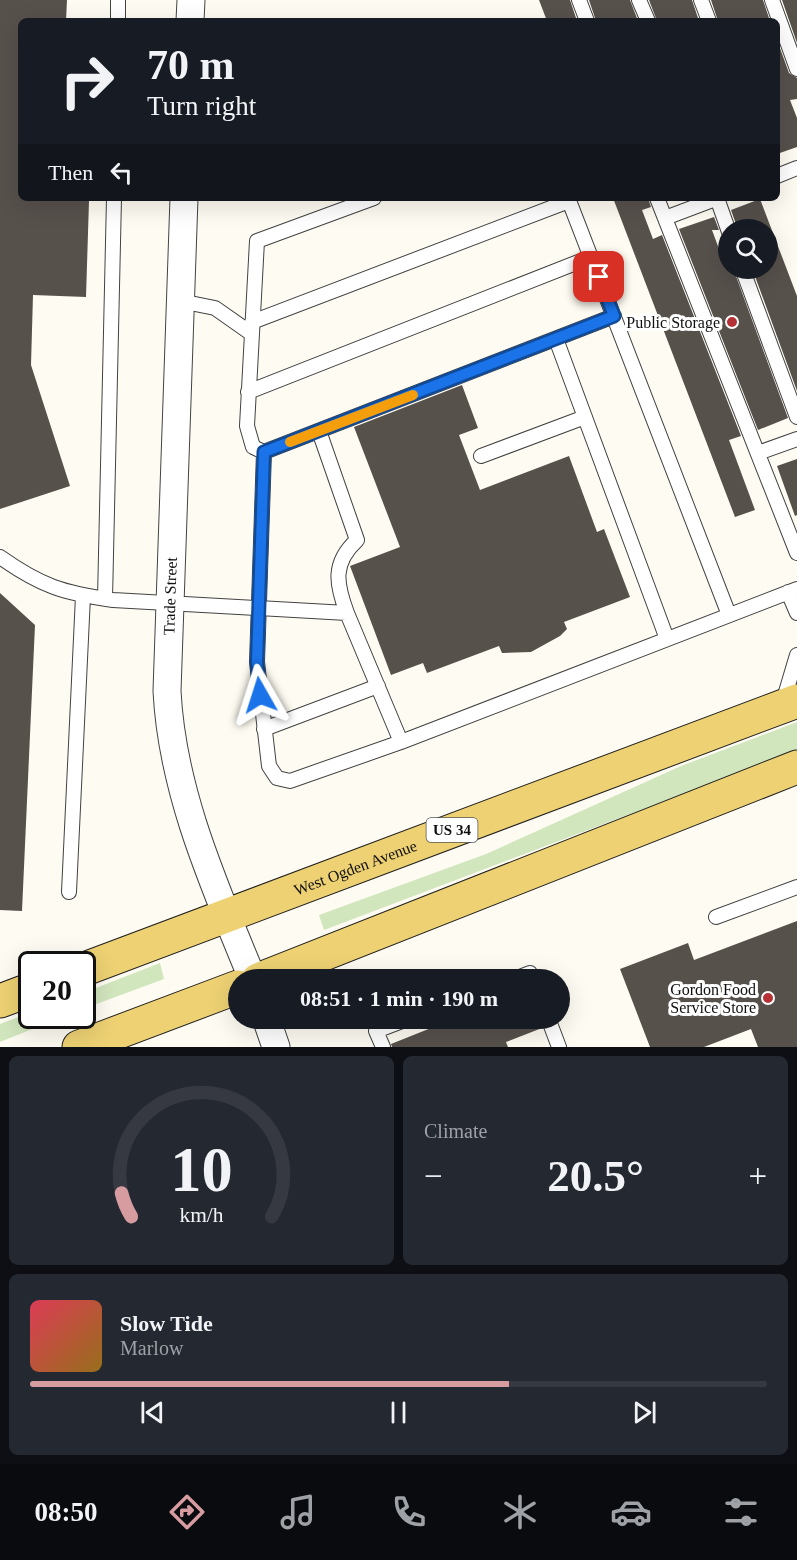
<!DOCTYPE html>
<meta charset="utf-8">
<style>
:root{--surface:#171b24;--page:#242831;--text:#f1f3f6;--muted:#9ea1a6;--line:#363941;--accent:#d69ca0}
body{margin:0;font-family:Georgia,serif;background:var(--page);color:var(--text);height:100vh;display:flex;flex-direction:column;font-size:22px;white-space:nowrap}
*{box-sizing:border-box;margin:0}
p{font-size:20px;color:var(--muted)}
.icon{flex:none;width:33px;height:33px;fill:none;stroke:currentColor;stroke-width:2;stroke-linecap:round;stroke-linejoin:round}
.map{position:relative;height:1047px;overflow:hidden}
.details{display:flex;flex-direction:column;gap:9px;padding:9px;background:#0d0f14;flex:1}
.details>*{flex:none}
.banner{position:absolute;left:18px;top:18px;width:762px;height:183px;border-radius:9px;box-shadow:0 6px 24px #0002;background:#171b24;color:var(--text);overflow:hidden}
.fabs{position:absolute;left:718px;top:219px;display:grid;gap:12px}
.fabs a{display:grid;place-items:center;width:60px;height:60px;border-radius:50%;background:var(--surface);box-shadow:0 6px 24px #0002;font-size:30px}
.speed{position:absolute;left:18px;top:951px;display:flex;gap:12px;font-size:30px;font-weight:700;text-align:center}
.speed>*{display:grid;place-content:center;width:78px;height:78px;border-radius:50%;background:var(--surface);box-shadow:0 6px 24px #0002;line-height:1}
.speed .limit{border:3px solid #111;border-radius:9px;background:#fff;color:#111}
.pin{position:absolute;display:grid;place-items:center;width:51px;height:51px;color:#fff;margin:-26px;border-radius:12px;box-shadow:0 3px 9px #0006}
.me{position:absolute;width:66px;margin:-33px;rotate:354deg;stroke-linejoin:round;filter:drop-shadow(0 0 4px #0008)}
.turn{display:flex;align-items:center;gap:21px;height:126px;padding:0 30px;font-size:27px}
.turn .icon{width:78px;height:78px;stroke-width:2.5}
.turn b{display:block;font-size:42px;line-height:51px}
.then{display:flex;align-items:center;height:57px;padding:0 30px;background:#0003;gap:12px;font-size:22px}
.big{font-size:45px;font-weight:700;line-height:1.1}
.details .widget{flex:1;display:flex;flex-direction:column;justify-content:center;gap:9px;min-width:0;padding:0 21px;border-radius:9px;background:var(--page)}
.details .dial{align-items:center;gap:0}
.dial svg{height:156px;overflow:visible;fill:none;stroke:var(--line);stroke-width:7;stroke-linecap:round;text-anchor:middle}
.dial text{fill:var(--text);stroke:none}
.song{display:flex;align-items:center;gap:18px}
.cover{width:72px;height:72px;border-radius:9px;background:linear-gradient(135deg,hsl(350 70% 55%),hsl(40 70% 35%))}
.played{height:6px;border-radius:3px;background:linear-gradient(90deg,var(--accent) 65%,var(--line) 65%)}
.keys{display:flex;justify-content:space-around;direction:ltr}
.heat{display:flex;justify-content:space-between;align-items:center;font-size:33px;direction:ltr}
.details .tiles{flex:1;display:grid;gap:9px;grid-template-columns:1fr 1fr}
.widget:last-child{grid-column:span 2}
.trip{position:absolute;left:228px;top:969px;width:342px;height:60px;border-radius:30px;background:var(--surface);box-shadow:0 6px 24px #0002;font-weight:700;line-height:60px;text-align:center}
.tab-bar{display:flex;height:96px;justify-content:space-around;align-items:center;background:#090b0e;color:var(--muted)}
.tab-bar .icon{width:42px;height:42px}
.tab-bar .on{color:var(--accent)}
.tab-bar b{font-size:27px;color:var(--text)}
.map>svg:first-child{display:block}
.green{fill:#d2e6be}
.building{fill:#57514c}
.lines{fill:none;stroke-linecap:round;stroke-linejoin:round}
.lane-casing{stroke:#424242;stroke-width:16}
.street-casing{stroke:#424242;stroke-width:29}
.primary-casing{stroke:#202020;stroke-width:35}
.lane{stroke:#fff;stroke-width:14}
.street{stroke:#fff;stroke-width:27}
.primary{stroke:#edd173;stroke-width:33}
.route-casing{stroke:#114b97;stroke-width:15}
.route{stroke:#1a73e8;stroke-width:10}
.slow{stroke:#f59e0b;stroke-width:10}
.poi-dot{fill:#b43236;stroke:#fff;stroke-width:2}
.labels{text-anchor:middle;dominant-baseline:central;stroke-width:6;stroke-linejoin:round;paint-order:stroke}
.shield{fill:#fff;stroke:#575757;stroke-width:1.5}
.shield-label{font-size:15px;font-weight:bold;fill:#0f0f0f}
.poi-label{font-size:16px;fill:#0f0f0f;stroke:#fff;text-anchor:end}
.street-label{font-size:16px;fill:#0f0f0f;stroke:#fff}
</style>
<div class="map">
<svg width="797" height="1047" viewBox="0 0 797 1047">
<rect width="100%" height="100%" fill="#fefcf2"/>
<!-- green -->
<path class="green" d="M797,722V751L324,930L319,915L486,854L681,766Z
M160,963L164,979L83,1009V993Z
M31,1012L32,1016H65L0,1042V1024Z"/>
<!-- building -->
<path class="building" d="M0,0H67L66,21H21V198L89,201L86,297L33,295L31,365L70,486L0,509Z
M539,0H570L577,21H547Z
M589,0H630L638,21H596Z
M649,0H692L699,21H657Z
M711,0H763L770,21H718Z
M782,0H797V43Z
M777,40L789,73L797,78V99L790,100L797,118V147L777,154Z
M613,198H648L651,207L642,210L653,239L662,235L741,436L729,440L755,510L735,517Z
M760,199L797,296V391L752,268H768V230H738L731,210Z
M714,217L719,230H712L726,268H733L788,418L758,430L679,229Z
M462,385L478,428L459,435L480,490L569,456L597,532L604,529L630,597L564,622L567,629L560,636L531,652L502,653L499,646L427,673L423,663L391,675L350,566L400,547L354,427Z
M797,459V515L795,516L777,466Z
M0,593L35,625L22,911L0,910Z
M797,921V1047H758L751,1029L704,1047H650L620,969L688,943L694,960Z
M456,1018H539L542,1028L506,1042L508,1047H392L391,1044Z"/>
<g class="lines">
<defs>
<path id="lane" d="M579,0L587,21
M639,0L648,21
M701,0L709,21
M772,0L797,69
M118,21V0
M777,176L797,168
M374,198L257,241L247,426L253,447L264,452L614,316
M568,198L729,615
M657,198L797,553
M717,198L729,232
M665,218L718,198
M742,268L797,417
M180,301L215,308L252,334
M252,322L569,201
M556,339L667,639
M248,392L591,257
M319,431L357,540C332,563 336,584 347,613
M264,452L257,662L269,766L277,778L290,781L401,742
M758,453L797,439
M481,456L585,417
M0,557C41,586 63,593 113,600L347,613L401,742L797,589
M788,592L797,613
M105,599L114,198
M783,702L797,655
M264,729L378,686
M69,892L83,596
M716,917L797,887
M512,980L530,973L533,980
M548,1018L559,1047
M383,1047L376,1031L410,1018"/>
<path id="street" d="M190,21L191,0
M184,198L167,691C172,792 215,887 253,980
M266,1018L276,1047"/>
<g id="primary">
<path id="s1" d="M82,970L797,701"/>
<path d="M258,980L797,767"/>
<path d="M0,1001L32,989"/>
<path d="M79,1047L238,987"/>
</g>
</defs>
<!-- lane casing -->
<use href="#lane" class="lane-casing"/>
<!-- street casing -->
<use href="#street" class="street-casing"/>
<!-- primary casing -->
<use href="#primary" class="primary-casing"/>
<!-- lane -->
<use href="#lane" class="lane"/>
<!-- street -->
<use href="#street" class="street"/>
<!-- primary -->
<use href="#primary" class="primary"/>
</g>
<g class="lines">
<defs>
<path id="route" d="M260,695L257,662L264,452L614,316L599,277"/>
</defs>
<!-- route casing -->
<use href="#route" class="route-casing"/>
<!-- route -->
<use href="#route" class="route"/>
<!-- slow -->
<path class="slow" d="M290,442L413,395"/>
</g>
<!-- markers -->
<g class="poi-dot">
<circle cx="732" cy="322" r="6"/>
<circle cx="768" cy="998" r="6"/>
</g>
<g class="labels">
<!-- shield labels -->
<rect class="shield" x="426.5" y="818" width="51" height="24" rx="4.5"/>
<g class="shield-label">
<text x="452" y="830">US 34</text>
</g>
<!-- poi labels -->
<g class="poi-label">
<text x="720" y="322">Public Storage</text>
<text x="756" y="989">Gordon Food<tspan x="756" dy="18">Service Store</tspan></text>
</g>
<!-- street labels -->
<g class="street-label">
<text transform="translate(170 596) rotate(-88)">Trade Street</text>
<text stroke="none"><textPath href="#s1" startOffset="292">West Ogden Avenue</textPath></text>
</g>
</g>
</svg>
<div class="fabs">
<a><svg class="icon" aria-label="search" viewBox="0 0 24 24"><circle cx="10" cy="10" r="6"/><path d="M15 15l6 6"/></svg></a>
</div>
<div class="speed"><div class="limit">20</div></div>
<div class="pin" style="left:599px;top:277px;background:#d93025"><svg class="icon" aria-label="arrive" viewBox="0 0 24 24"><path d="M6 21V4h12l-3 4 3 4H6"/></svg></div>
<svg class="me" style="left:260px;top:695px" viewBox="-20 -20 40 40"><path d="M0-17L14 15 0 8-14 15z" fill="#1a73e8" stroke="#fff" stroke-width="4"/></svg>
<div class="trip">08:51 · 1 min · 190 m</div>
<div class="banner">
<div class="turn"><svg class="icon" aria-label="right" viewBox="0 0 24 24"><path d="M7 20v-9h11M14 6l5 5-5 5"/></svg><div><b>70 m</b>Turn right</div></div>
<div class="then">Then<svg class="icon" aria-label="left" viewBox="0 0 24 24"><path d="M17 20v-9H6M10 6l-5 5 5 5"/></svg></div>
</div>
</div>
<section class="details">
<div class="tiles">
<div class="widget dial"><svg viewBox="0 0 100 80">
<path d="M14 69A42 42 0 1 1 86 69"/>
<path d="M14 69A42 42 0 0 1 9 57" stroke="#d69ca0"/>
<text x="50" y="56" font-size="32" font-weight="700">10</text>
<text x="50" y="72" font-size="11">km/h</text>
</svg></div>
<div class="widget"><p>Climate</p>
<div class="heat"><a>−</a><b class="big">20.5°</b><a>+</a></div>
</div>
<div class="widget">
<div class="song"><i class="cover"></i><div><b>Slow Tide</b><p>Marlow</p></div></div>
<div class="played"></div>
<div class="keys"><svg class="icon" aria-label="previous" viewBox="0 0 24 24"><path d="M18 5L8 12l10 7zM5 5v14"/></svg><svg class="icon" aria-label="pause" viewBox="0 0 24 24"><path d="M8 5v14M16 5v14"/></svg><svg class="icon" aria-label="next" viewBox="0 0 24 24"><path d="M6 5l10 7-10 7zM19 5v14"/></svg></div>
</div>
</div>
</section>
<nav class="tab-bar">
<b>08:50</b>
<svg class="icon on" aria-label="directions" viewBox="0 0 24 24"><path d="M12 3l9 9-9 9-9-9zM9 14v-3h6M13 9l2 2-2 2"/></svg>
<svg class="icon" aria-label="music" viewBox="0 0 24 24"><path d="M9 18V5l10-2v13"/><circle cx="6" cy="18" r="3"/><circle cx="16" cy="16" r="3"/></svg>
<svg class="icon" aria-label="phone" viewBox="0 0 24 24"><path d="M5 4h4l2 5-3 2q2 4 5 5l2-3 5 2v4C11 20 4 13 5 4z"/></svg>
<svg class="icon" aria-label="climate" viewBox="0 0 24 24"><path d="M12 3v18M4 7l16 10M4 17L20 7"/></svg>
<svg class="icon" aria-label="car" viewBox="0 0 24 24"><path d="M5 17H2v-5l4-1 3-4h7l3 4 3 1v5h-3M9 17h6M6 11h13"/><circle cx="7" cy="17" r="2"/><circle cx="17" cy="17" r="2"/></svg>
<svg class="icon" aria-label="filters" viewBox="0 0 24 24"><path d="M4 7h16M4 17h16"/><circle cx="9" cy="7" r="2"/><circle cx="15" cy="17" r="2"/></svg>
</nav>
